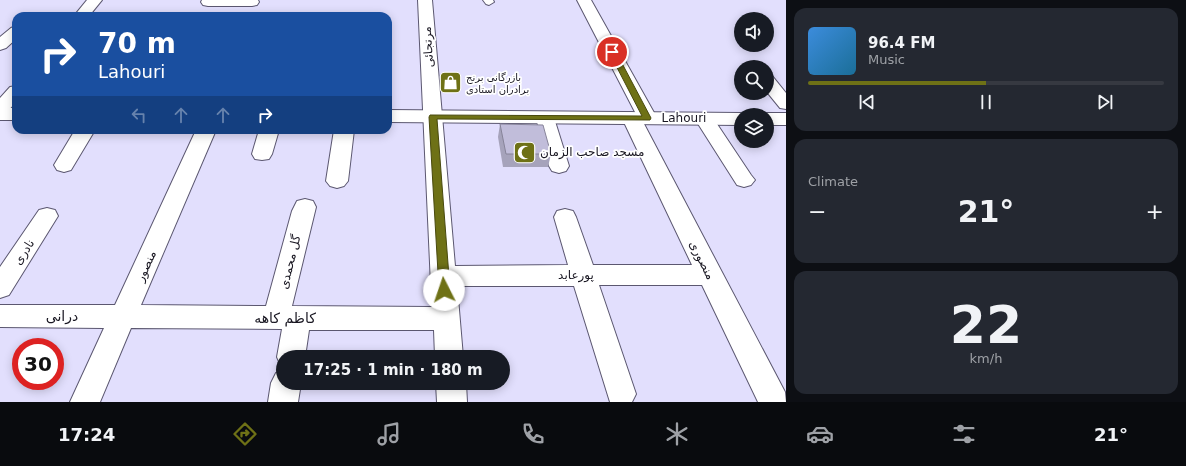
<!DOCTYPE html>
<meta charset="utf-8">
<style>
:root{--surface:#171b24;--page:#242831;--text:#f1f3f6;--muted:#9ea1a6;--line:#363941;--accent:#6e7116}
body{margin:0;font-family:"DejaVu Sans",Vazirmatn,sans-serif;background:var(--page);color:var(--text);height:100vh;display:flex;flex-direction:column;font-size:15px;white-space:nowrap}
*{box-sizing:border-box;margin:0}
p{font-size:13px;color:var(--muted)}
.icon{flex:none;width:22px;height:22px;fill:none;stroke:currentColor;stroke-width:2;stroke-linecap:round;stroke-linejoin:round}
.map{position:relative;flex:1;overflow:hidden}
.sheet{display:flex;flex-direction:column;gap:8px;padding:8px;background:#0d0f14;width:400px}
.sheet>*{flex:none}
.top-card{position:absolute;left:12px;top:12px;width:380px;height:122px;border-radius:12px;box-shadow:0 2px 10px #0003;background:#1a4fa0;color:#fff;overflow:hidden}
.fabs{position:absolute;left:734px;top:12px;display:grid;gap:8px}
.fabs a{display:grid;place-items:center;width:40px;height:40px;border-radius:50%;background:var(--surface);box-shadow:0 2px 10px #0003;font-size:20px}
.speed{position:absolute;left:12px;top:338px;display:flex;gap:8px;font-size:20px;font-weight:700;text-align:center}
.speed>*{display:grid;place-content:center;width:52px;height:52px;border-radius:50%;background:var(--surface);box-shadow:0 2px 10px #0003;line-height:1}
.speed .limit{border:6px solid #d22;background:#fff;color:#111}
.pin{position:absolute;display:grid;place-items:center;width:34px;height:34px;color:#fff;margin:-17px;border:2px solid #fff;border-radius:50%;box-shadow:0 1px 4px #0007}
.me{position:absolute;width:44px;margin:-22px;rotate:356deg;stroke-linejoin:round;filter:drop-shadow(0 0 3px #0008)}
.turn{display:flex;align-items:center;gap:14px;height:84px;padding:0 20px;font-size:18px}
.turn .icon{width:52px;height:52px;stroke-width:2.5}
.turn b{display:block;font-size:28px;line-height:34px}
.lanes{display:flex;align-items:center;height:38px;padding:0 20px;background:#0003;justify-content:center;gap:20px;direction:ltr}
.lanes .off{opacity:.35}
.big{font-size:30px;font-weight:600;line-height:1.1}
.sheet .card{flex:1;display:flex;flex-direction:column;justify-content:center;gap:6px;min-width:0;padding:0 14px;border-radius:12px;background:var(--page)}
.sheet .dial{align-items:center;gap:0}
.dial b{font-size:52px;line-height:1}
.song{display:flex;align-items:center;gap:12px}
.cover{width:48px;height:48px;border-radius:6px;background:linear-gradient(135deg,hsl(210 70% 55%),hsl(200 70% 35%))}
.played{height:4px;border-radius:2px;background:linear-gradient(90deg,var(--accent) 50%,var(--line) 50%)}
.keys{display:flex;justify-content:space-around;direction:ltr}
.heat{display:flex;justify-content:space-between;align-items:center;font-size:22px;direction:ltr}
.trip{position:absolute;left:276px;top:350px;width:234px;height:40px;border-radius:20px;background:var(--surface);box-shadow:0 2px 10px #0003;font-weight:600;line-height:40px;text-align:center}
.tabs{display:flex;height:64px;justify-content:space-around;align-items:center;background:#090b0e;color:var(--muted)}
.tabs .icon{width:28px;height:28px}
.tabs .active{color:var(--accent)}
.tabs b{font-size:18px;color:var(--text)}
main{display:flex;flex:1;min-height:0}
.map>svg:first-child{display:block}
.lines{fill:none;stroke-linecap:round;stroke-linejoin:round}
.service-casing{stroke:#5b5770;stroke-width:2}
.minor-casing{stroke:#5b5770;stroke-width:2}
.secondary-casing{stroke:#5b5770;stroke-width:2}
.service{fill:#fff;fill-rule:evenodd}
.minor{fill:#fff;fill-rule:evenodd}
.secondary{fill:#fff;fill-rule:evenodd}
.wall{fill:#a6a3bb}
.building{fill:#c1bdda;stroke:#878499}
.route{fill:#6e7116;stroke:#48490e}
.labels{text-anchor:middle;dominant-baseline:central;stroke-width:3.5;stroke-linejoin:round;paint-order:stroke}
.far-poi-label{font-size:10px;fill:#181621;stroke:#fff;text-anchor:start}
.street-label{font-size:12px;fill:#181621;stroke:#fff}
.poi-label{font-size:12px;fill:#181621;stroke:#fff;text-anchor:start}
.near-street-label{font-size:14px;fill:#181621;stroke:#fff}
</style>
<main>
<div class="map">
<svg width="786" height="402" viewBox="0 0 786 402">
<rect width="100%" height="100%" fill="#e2dffd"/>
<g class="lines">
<defs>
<path id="service" d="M483,0H493L494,2L489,5L486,4Z"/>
<path id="minor" d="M87,0H102L89,16H74Z
M202,0H258L259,2L257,5L252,6H208L203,5L201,2Z
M418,0H432L455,266L568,265L554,217L557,211L565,209L573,211L576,217L593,265H692L622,118L624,114L631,112L636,114L577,0H591L657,118L655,122L648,124L643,122L785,392L786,402H758L702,285H599L636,394L632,402H610L574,286H457L463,357H435L434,330H309L305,357H283V367L281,366L277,357L282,329L131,328L100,402H70L104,328L0,327V305H115L196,130H216L141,305L266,306L292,211L297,201L305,199L313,201L316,207L292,306L432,307Z
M16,26V39L6,48L0,50V37L11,28Z
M767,76L773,77L786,93V109L780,108L767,92Z
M16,86V102L6,113L0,114V98L10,87Z
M545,112L552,114L554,118L569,166L566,171L559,173L552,171L549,166L536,118L538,114Z
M704,113L711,115L751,175L755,180L751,185L744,187L737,185L695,119L697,115Z
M75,130H95L71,170L64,172L57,170L54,165Z
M259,130H279L272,154L269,159L262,160L255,159L252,154Z
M334,130H354L348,181L344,186L337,188L330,186L326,181Z
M47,208L55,210L58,216L9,295L0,298V267L39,210Z
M283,370V383H301L298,402H268L271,383L276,373Z
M436,383H466L467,402H437Z"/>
<path id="secondary" d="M0,108H16V120H0Z
M388,110L741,113L747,115H741V125L388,122Z
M767,113H786V125H767V115H761Z"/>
</defs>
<!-- service casing -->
<use href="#service" class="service-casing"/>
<!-- minor casing -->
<use href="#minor" class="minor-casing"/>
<!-- secondary casing -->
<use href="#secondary" class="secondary-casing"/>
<!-- service -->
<use href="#service" class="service"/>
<!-- minor -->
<use href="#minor" class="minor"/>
<!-- secondary -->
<use href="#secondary" class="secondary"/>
</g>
<!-- wall -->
<path class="wall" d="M500,124L551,154L548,167H503L498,137Z"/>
<!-- building -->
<path class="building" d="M500,124L543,125L551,154H506Z"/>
<!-- route -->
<path class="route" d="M610,51L616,52L651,118L650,120L437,119L450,290L448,293L444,295L441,293L439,290L429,117L430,115L642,116L609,52Z"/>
<!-- icons -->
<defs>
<symbol id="shop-square" viewBox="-11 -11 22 22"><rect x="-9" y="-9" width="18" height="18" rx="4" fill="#6e7116" stroke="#fff"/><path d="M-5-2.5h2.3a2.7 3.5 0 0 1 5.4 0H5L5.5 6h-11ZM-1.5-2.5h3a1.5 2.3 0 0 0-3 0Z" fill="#fff"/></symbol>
<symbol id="mosque-square" viewBox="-11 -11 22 22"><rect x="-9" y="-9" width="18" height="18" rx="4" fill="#6e7116" stroke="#fff"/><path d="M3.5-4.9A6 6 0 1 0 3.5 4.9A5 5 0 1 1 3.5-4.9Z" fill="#fff"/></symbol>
</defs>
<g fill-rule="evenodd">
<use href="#shop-square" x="438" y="70" width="25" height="25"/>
<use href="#mosque-square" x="512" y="140" width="25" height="25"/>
</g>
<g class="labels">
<!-- far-poi labels -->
<g class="far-poi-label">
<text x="466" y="77">بازرگانی برنج<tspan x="466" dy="12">برادران استادی</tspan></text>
</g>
<!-- street labels -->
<g class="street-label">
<text transform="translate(428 47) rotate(-94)">مرتجائی</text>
<text x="684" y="118">Lahouri</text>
<text transform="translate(24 252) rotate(-57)">نادری</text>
<text transform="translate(702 260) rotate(63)">منصوری</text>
<text transform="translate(290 262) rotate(-76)">گل محمدی</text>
<text transform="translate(146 266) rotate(-66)">منصور</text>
<text x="576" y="275">پورعابد</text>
</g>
<!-- poi labels -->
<g class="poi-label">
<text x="540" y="152">مسجد صاحب الزمان</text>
</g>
<!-- near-street labels -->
<g class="near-street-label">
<text x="62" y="316">درانی</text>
<text x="285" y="318">کاظم کاهه</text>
</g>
</g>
</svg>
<div class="fabs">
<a><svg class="icon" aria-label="sound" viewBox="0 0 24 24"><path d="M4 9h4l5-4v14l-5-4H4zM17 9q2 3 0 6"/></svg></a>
<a><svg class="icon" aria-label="search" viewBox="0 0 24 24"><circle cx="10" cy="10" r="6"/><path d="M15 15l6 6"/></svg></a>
<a><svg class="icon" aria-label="layers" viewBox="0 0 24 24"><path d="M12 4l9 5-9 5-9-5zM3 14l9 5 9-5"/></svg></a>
</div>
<div class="speed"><div class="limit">30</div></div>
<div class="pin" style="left:612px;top:52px;background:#d93025"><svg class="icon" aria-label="arrive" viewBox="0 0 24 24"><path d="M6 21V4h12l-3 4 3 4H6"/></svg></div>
<svg class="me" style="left:444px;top:290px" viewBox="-20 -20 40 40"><circle r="19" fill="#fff"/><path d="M0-13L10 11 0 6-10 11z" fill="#6e7116"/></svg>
<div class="trip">17:25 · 1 min · 180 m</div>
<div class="top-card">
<div class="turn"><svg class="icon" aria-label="right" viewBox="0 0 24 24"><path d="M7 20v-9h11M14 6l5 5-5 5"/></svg><div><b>70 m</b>Lahouri</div></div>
<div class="lanes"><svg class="icon off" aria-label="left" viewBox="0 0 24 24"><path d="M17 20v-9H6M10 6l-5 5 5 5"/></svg><svg class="icon off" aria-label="ahead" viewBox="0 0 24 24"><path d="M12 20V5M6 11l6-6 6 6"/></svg><svg class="icon off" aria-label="ahead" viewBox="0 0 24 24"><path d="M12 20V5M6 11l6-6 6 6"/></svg><svg class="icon" aria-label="right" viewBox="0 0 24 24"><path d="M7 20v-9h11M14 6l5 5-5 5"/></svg></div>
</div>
</div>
<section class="sheet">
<div class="card">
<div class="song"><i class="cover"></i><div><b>96.4 FM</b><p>Music</p></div></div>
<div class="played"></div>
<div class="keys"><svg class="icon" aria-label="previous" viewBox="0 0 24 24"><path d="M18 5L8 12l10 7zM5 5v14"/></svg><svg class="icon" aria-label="pause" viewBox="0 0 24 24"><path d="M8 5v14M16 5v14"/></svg><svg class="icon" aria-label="next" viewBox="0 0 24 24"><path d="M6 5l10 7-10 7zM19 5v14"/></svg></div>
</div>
<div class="card"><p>Climate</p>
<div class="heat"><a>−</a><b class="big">21°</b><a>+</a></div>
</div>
<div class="card dial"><b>22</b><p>km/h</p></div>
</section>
</main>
<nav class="tabs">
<b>17:24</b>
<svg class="icon active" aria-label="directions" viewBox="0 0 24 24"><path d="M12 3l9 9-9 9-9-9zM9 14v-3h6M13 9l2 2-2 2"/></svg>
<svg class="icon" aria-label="music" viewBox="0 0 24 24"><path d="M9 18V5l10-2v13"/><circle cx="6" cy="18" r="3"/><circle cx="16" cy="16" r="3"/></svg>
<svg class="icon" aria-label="phone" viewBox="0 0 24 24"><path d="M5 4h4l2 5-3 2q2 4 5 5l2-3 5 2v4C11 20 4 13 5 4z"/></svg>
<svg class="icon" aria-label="climate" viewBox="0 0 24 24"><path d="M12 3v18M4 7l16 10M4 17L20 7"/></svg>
<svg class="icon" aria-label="car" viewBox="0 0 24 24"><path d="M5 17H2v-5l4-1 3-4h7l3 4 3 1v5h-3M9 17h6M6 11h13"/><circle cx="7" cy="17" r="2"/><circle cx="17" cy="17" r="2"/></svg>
<svg class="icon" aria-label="filters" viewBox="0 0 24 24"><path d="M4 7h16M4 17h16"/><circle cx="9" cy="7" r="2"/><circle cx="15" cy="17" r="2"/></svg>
<b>21°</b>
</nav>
